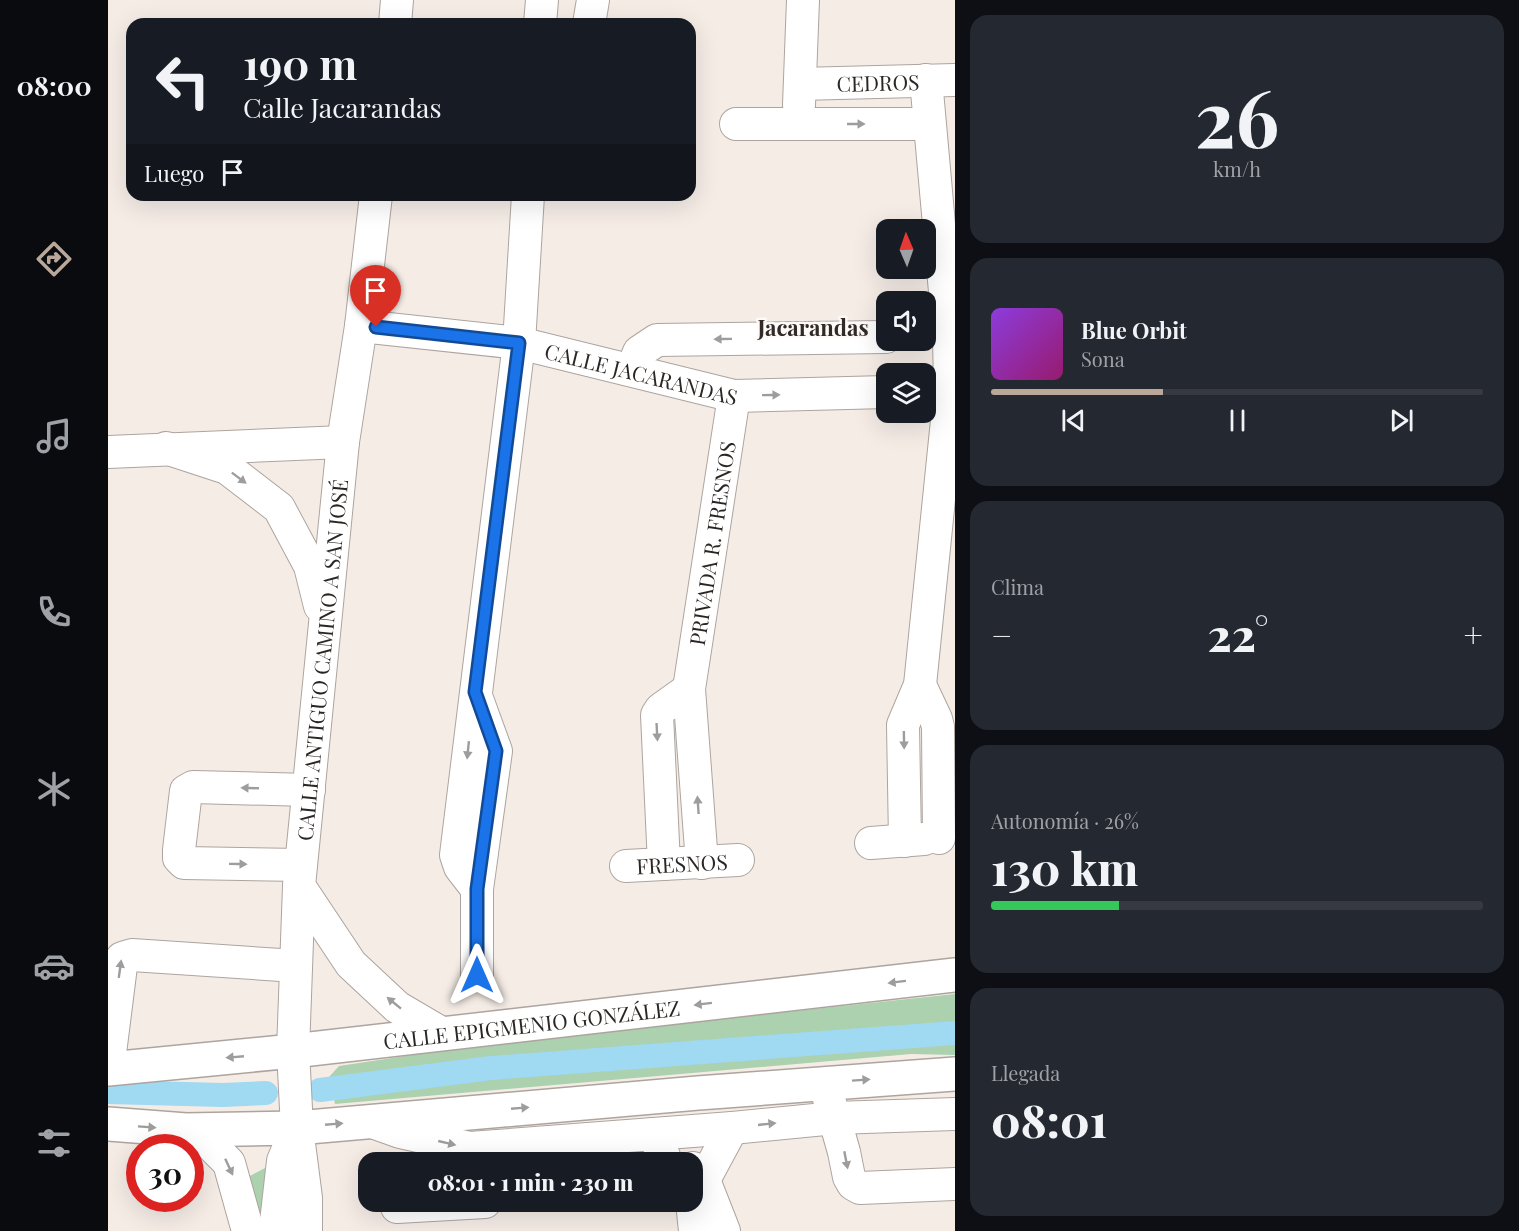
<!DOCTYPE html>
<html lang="es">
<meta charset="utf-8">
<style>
:root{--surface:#171b24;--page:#242831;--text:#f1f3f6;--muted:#9ea1a6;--line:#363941;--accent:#b9a89a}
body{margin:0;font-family:"Playfair Display",serif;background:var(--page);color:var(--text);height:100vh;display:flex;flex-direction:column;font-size:22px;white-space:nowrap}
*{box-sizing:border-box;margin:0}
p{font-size:20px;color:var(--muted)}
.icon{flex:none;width:33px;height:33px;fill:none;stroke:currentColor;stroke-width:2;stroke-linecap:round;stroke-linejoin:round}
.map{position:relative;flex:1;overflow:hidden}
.drawer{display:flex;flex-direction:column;gap:15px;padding:15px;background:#0d0f14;width:564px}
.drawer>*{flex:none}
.guide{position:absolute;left:18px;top:18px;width:570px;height:183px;border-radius:18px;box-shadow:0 6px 24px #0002;background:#171b24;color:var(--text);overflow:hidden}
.needle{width:39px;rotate:358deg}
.controls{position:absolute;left:768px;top:219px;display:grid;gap:12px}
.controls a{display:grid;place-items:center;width:60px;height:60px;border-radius:12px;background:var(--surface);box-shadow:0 6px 24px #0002;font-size:30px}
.speed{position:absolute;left:18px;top:1134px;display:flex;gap:12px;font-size:30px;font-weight:700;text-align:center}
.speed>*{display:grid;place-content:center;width:78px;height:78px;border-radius:50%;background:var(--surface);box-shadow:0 6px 24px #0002;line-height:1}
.speed .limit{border:9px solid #d22;background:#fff;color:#111}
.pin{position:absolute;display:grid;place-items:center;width:51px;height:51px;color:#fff;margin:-62px -26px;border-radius:50% 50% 50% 0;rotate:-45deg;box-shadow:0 0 6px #0007}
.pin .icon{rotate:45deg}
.me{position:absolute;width:66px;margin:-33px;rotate:0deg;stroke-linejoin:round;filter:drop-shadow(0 0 4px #0008)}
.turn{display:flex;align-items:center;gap:21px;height:126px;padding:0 18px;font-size:27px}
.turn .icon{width:78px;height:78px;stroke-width:2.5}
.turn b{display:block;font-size:42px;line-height:51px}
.then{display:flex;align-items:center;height:57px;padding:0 18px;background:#0003;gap:12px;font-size:22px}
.big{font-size:45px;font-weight:800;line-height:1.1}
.drawer .tile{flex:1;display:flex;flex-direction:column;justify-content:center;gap:9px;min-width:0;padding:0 21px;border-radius:18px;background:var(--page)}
.drawer .dial{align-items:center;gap:0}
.dial b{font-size:78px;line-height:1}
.song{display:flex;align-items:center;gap:18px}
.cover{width:72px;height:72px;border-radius:9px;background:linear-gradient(135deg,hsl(270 70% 55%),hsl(320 70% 35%))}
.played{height:6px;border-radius:3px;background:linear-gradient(90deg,var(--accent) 35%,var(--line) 35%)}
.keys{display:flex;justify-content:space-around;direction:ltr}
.heat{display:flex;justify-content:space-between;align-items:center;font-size:33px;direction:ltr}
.charge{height:9px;border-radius:4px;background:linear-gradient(90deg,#34c759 26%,var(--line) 0)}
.trip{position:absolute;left:250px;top:1152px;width:345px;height:60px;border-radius:18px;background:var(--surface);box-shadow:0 6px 24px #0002;font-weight:800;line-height:60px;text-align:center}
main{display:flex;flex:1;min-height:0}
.dock{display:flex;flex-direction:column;width:108px;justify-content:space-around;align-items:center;background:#090b0e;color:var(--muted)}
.dock .icon{width:42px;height:42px}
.dock .active{color:var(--accent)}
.dock b{font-size:27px;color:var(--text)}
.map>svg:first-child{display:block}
.green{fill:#abd1ae}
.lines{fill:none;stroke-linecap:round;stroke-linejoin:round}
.canal{stroke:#9fd9f2;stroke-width:24}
.minor-casing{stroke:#ada49f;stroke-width:34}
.major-casing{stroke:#ada49f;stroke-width:36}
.minor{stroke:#fff;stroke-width:32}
.major{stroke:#fff;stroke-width:33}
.oneway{fill:#9f9d9c}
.route-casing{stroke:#114b97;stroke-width:15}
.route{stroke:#1a73e8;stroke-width:10}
.labels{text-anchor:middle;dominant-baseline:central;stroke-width:4.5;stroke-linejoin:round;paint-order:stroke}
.street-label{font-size:21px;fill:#2a2624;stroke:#fefaf8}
.neighbourhood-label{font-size:22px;font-weight:bold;fill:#312a26;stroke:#fefaf8}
</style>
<main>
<nav class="dock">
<b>08:00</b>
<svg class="icon active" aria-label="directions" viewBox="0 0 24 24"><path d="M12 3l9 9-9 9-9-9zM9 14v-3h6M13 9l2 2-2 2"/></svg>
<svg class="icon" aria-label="music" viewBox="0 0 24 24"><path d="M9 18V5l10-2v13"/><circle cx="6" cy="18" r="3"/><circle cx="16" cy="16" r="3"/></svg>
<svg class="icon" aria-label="phone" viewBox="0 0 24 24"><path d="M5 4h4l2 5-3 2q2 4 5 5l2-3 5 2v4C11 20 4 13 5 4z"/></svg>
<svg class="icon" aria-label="climate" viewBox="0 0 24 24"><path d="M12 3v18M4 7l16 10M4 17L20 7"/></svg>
<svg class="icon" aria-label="car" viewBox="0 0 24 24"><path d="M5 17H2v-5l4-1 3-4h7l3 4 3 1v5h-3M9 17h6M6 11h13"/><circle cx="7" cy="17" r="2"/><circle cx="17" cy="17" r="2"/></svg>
<svg class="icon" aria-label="filters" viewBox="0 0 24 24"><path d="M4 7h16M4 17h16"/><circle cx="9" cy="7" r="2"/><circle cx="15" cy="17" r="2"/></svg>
</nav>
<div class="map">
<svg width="847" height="1231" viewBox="0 0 847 1231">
<rect width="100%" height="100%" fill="#f5ece6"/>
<!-- green -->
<path class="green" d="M847,994V1055L803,1054L227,1104L221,1077L231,1066L384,1043Z
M161,1166L159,1231H148L138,1178Z"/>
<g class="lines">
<!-- canal -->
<path class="canal" d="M212,1090L383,1068L847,1033
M0,1092L115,1095L158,1093"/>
<defs>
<g id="minor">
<path d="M287,24L289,0"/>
<path d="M432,24L434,0"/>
<path d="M481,24L485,0"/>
<path id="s1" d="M692,84L847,80"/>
<path d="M691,105L695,0"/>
<path d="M628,124H821"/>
<path id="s2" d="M253,326L411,343L626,396L778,392"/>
<path d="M524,370L531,352L549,340L778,337"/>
<path d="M58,448L119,468L171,508L202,566L212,606"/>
<path d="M0,452L235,442"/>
<path d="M812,685L828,719L830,727L831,838"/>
<path d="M368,696L388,751L369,889V975"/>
<path d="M797,841L795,725L812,685L842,391L841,336L818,80"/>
<path d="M763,843L816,839"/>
<path id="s3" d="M594,863L581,689L626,396"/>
<path d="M556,864L549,715L553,709L581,689"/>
<path d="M193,865L76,863L71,858V850L78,791L85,787L201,790"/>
<path id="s4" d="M518,866L630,860"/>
<path d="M191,886L243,964L289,1007L335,1034"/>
<path d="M369,889L352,867L348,855L411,343L420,195"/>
<path d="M0,1069L14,958L24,955L188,966"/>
<path d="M721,1099L736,1152L741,1177L745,1184L752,1188L847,1184"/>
<path d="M264,1122L292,1132L362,1148L624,1128L727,1118L847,1114"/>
<path d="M78,1130L101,1143L121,1163L140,1231"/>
<path d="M545,1134L556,1156L557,1162"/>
<path d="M585,1168L596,1180L616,1231"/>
<path d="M585,1187L596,1180L624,1128"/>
<path d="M584,1202L587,1231"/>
<path d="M289,1207L377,1202"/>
<path d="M167,1231L175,1161L185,1137"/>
<path id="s5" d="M198,1231V1198L189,1128L185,1051L191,886L235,442L253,326L268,195"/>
</g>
<g id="major">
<path id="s6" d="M0,1069L185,1051L847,975"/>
<path d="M0,1124L78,1130L189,1128L590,1093L847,1074"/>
</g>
</defs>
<!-- minor casing -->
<use href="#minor" class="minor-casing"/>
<!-- major casing -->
<use href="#major" class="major-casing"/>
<!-- minor -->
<use href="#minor" class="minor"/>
<!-- major -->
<use href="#major" class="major"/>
</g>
<!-- one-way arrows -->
<defs><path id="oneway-solid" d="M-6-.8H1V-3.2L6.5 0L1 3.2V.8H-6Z" transform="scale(1.5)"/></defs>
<g class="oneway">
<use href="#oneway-solid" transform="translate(748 124)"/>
<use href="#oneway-solid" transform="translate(615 339) rotate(179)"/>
<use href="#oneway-solid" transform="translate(663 395) rotate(-1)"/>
<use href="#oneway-solid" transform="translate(131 478) rotate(37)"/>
<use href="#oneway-solid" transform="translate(549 732) rotate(87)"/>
<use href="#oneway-solid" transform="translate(796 740) rotate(89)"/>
<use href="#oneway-solid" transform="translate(360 750) rotate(96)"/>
<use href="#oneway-solid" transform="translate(142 788) rotate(-178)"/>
<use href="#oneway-solid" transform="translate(590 805) rotate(-94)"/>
<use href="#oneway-solid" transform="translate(130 864) rotate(1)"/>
<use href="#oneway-solid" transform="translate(12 969) rotate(-82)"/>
<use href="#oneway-solid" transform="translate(789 982) rotate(173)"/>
<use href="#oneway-solid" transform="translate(286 1003) rotate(-141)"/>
<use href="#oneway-solid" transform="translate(595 1004) rotate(173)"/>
<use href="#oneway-solid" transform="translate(127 1057) rotate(175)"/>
<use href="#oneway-solid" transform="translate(753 1080) rotate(-4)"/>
<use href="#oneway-solid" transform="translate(412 1108) rotate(-5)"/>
<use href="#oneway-solid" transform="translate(226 1124) rotate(-5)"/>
<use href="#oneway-solid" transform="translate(659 1124) rotate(-6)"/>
<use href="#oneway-solid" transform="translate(39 1127) rotate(4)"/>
<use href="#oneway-solid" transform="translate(339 1143) rotate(13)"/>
<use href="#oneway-solid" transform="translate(738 1160) rotate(79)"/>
<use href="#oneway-solid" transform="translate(121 1167) rotate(65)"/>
</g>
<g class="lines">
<defs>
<path id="route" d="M268,327L411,343L367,692L388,751L369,889V975"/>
</defs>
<!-- route casing -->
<use href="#route" class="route-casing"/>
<!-- route -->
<use href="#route" class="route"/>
</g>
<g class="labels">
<!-- street labels -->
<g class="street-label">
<text stroke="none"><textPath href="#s1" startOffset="78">CEDROS</textPath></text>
<text stroke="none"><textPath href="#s2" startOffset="285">CALLE JACARANDAS</textPath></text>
<text stroke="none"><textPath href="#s3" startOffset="322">PRIVADA R. FRESNOS</textPath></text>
<text stroke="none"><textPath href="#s5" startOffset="573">CALLE ANTIGUO CAMINO A SAN JOSÉ</textPath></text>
<text stroke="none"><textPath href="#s4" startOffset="56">FRESNOS</textPath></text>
<text stroke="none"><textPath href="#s6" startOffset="426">CALLE EPIGMENIO GONZÁLEZ</textPath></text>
</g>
<!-- neighbourhood labels -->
<g class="neighbourhood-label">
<text x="705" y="327">Jacarandas</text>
</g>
</g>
</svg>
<div class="controls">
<a><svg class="needle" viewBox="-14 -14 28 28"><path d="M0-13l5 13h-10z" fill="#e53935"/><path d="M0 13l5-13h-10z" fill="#9ea1a6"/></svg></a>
<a><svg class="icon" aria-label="sound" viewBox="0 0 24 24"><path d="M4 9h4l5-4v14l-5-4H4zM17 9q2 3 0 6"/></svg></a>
<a><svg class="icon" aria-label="layers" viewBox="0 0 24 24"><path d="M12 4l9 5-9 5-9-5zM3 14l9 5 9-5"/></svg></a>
</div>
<div class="speed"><div class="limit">30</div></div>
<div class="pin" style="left:268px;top:327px;background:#d93025"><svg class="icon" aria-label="arrive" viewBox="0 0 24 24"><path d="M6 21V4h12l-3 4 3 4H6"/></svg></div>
<svg class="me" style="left:369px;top:975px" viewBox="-20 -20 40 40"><path d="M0-17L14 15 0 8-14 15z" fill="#1a73e8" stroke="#fff" stroke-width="4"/></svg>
<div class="trip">08:01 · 1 min · 230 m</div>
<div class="guide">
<div class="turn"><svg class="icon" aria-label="left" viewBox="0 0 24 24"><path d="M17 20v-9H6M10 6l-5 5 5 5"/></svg><div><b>190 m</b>Calle Jacarandas</div></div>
<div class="then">Luego<svg class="icon" aria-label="arrive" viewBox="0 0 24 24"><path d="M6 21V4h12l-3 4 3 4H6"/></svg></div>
</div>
</div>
<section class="drawer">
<div class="tile dial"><b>26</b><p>km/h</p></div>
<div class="tile">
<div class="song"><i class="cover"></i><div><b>Blue Orbit</b><p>Sona</p></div></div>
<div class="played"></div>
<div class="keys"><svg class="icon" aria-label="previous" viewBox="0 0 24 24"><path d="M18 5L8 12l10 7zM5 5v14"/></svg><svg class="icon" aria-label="pause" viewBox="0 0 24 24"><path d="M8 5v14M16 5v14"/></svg><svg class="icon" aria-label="next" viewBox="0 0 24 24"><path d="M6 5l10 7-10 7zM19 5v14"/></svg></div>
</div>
<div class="tile"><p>Clima</p>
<div class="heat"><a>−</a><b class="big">22°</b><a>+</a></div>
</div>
<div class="tile"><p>Autonomía · 26%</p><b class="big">130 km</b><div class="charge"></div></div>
<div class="tile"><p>Llegada</p><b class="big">08:01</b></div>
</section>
</main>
